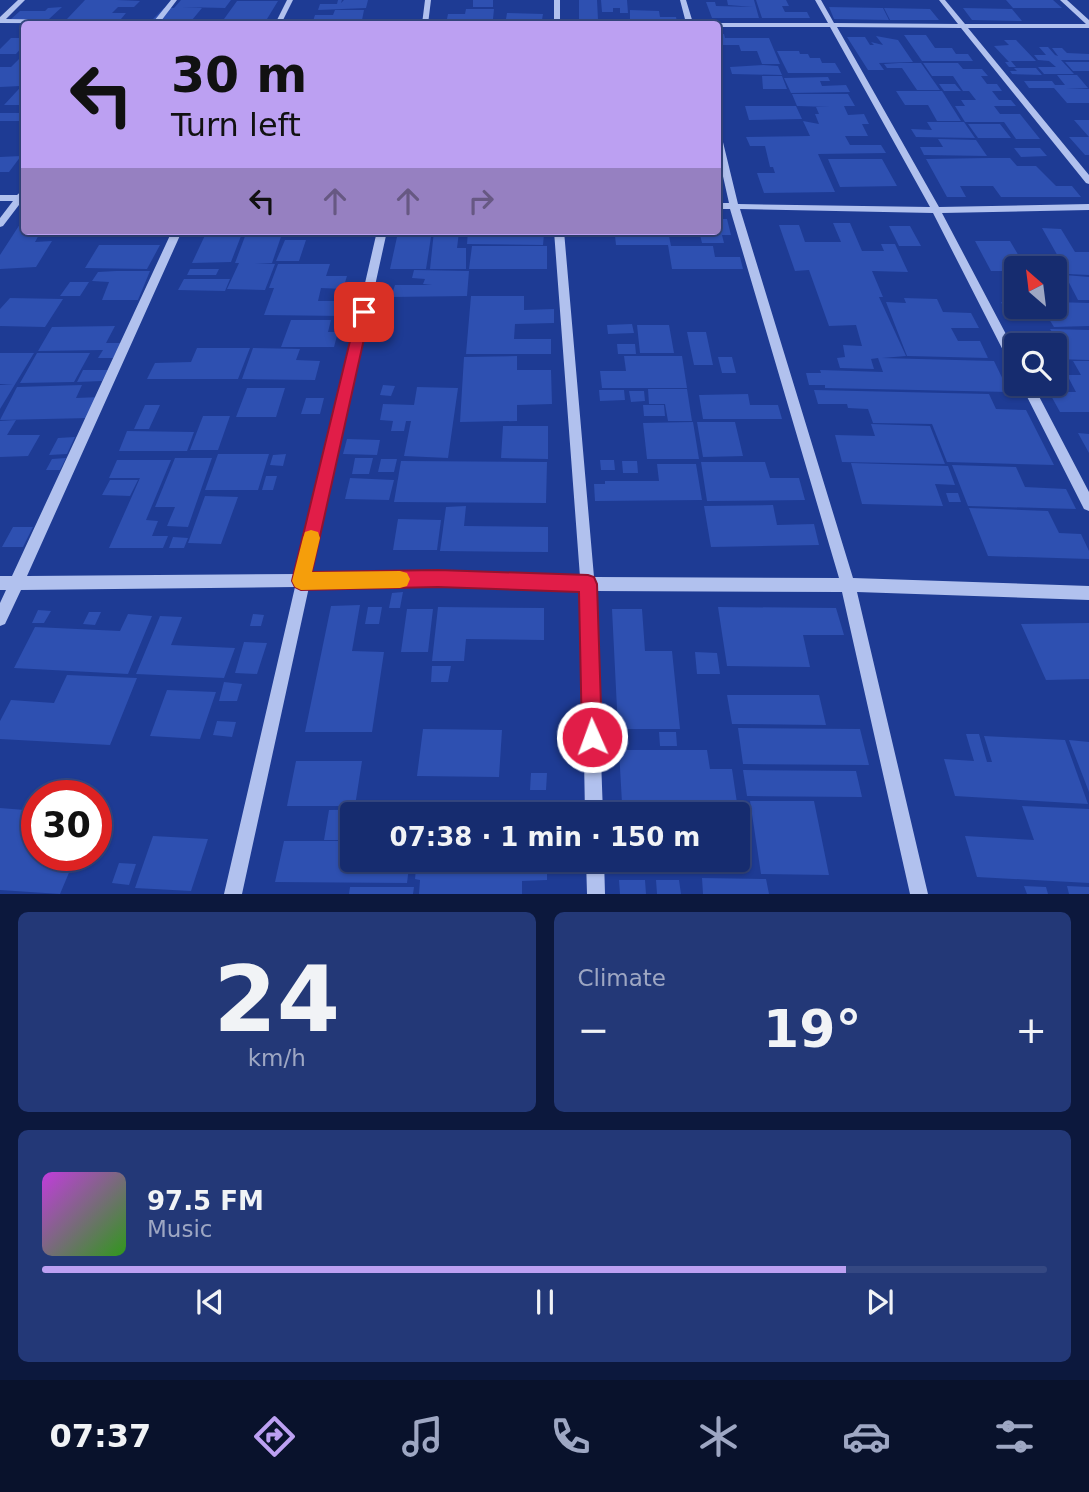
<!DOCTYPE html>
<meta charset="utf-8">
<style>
:root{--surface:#162c6f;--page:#233877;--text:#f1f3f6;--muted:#9ea7c3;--line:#354882;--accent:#bca0f2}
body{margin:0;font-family:"DejaVu Sans",sans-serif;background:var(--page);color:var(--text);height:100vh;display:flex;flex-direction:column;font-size:26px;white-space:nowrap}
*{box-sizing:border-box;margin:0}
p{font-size:23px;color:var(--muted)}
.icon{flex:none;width:38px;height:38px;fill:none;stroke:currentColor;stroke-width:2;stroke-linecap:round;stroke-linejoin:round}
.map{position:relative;height:894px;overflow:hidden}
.side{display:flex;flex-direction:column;gap:18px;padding:18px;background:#0c183d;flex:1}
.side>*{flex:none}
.hud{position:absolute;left:21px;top:21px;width:700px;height:214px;border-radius:7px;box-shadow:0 2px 5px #0004,0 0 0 2px var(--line);background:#bca0f2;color:#111;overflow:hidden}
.needle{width:46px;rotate:332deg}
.controls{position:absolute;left:1004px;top:256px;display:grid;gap:14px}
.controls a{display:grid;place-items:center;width:63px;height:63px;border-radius:7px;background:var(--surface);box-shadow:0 2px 5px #0004,0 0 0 2px var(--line);font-size:35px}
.speed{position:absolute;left:21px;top:780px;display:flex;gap:14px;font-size:35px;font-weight:700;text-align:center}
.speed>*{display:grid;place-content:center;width:91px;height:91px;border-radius:50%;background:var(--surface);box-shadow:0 2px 5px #0004,0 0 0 2px var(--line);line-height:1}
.speed .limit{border:10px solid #d22;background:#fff;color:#111}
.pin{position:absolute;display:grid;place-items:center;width:60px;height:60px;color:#fff;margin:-30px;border-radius:14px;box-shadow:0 4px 10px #0006}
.me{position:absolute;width:77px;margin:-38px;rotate:358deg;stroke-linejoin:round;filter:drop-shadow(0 0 5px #0008)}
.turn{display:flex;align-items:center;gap:24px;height:147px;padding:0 35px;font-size:32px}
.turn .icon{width:91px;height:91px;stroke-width:2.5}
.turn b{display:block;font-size:49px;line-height:60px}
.lanes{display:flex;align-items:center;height:66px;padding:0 35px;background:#0003;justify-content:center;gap:35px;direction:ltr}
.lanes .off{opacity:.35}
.big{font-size:52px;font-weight:600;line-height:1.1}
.side .card{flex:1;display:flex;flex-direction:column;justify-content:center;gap:10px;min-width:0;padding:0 24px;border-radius:10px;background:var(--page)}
.side .dial{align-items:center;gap:0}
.dial b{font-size:91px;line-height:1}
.song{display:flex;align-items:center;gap:21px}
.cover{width:84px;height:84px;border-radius:10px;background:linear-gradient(135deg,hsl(290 70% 55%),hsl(110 70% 35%))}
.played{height:7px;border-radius:4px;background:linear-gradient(90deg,var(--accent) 80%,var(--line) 80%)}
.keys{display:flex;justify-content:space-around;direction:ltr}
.heat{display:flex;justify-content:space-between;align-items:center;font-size:38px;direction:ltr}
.side .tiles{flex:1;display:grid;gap:18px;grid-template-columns:1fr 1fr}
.card:last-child{grid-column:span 2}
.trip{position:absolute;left:340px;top:802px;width:410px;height:70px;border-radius:7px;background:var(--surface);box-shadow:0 2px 5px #0004,0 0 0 2px var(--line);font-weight:600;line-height:70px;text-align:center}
.menu{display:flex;height:112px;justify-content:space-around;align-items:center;background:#09122c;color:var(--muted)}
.menu .icon{width:49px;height:49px}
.menu .active{color:var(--accent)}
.menu b{font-size:32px;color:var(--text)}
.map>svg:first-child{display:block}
.building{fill:#2e50b1}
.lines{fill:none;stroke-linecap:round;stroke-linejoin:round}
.minor{fill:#b1c1ee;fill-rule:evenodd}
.route{fill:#e11d48;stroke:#92132f;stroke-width:2}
.slow{fill:#f59e0b}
</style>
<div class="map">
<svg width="1089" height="894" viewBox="0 0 1089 894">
<rect width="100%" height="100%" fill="#1e3b94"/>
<!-- building -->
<path class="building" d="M85,0H117L140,1L134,7H118L112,13H126L121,19H67Z
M181,0H231L225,8L182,7L202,8L192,20L153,19L164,8H174Z
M338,0H342L341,3L344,0H368L366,8L318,10L320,4H337Z
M473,0H493V7H473Z
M579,0H597L598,20H579Z
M601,0H627L628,13H620V8H613V12H602Z
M727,0H754L759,18H712L706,2H715L716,6L753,7L728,5Z
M756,0H786L789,6H782L785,12H807L810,18H762Z
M1006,0H1053L1062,8H1013Z
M237,1H278L267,19H224Z
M62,7L49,19H11L20,11H45L48,8Z
M829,7L883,8L889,20L834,19Z
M884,8L930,9L939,20H890Z
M963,8L1012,9L1022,21L972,20Z
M466,9H494L493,19H447L448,14H465Z
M335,10H364L362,20L313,21L315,15H333Z
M630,10L659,11L660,17H676L677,22L630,21Z
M507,13L543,14L542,20L506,19Z
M718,34H724L725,38H769L780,64H762L757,51H741L739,45H719Z
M904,35H926L935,48H952L956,54H968L973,61H922Z
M876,36L898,40L913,62L879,63L884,70H868L847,37H865L870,45H874L871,42L883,45Z
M11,38H24V45L16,54H0V49Z
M1004,40H1016L1036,61H1011L1016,67H1009L1005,62H1009L994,46L1009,45Z
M1039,47H1048L1055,55L1058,56L1052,48H1062L1067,53L1089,54V60H1061L1074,74H1044L1038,67H1056L1049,61L1038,60L1034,55H1046Z
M777,51H799L800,54H808L810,58H820L822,63H835L841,73H788Z
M24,54V82L20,86L0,87V67H11Z
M1065,62H1089V71H1073Z
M899,63H921L940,90H917L902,68H887L884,64Z
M923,63H958L963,69H982L988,76H981L987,84H997L1002,91H992L999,100H1011L1016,106H994L1000,114H1020L1040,139H1016L1004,122H965L955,106H965L961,100H976L969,91H963L953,76H932Z
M763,65L778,66L782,75L732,74L730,67Z
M1014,68H1036L1042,75L1012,74L1010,71H1017Z
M1057,75H1077L1088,88H1066L1089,89V103H1067L1054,88H1029L1024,81H1052L1055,85H1065Z
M762,76H782L787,89H763Z
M828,77L830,81H820L822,86L846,85L850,92L791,93L784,78Z
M24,83V105H4L17,91Z
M939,84H955L961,91H944Z
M896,91H942L961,121H937L928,105H905Z
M792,94H848L855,106H844L848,115L864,114L869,124H862L868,136H845L850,145H881L886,153L818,154L835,192L764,193L757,173H775L773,167H770L765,146H750L746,137L810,136L803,121L819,124L815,114H819L816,107H830L797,106Z
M745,106H796L802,119L749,120Z
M0,113H24V121H0Z
M1074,120H1089V137Z
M927,122H964L975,138L916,137L911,129L932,130Z
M968,124H1000L1011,138H978Z
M1069,137H1089V155H1085Z
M938,139L976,140L987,156L924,155L920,147H943Z
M1014,148H1040L1047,156L1021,157Z
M21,156L9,172H0V157Z
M988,158H1010L1017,166H1036L1056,186H1072L1081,197H1001L993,186H960L966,197H947L926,159Z
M828,159H882L897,186L840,187Z
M718,219H727L731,235H722L724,243H702L699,231H718Z
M22,221H24V231H41L35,242L52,241L36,267L0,269V255Z
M833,223H850L862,251H884L881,244H895L908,272L872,271L883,297H879L906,356L882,358L994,361L1009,392L825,388V385H809L806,373H821L820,370L883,372L878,358L871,359L874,369L840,368L837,358L845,357L843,345L862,346L856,325L829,326L809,270L795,271L779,225H799L805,242H841Z
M889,226H910L921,246H899Z
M1042,228L1061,229L1075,252H1089V275L1068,274Z
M207,231H224L222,237L241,236L231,262L192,263Z
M247,231H283L272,263H255L275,264L265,290L227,289L239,263H235Z
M434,231L459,232L457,248H466V269H430Z
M468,231L544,234L543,245L467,244Z
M598,231H668L671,246H713L715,257H740L743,269H672L668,245H616L615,236H599Z
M397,237H431L426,269H390Z
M285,240H306L299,261H276Z
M975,241H1010L1026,268H1017V271H991Z
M99,245H160L147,269L85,268Z
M472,246H547V269H469Z
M278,264H330L326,276H347L343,289L321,288L318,301H347L343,316L264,315L274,288H269Z
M190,269H219L216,275H187Z
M414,270L469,271L467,296L391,297L395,285H432L423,284L425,279L412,278Z
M116,271H150L138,300H102L109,282L92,281L98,272Z
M1065,275L1089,277V300H1078Z
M184,279H230L225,291L178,290Z
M70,282H89L80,296H60Z
M471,296H524V310L554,309V323L515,324L514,339H551V354H466Z
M10,298L63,299L45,327L0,326V309Z
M904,298L937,299L943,312L971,313L979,328H951L958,341H980L988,358L907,356L886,302L906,303Z
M1001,302L1024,306L1029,317L1008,316Z
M1055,302L1089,303V326L1054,327L1044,311H1031L1028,306H1055Z
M291,320H331L328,332H338L334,347H281Z
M632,324L634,333L608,334L607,325Z
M637,325H669L674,353H640Z
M115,326L106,343H121L113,358H98L103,350L38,351L52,327Z
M1050,329L1089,330V360L1055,359V343H1059Z
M687,332H706L713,365H694Z
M617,344H635L636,354H618Z
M197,348H250L238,379H147L155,363L191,362Z
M253,348L300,349L296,360L320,361L315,380L242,379Z
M0,353H34L0,409V385H13L0,384Z
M37,353H90L74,382L20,383Z
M517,356V370H551L552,404L517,405V421L460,422L464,357Z
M624,356H682L687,388H602L600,371H626Z
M718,357H732L736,373H722Z
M1073,361H1089V412H1060L1049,392H1076L1067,375H1081Z
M83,370H108L102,381L77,382Z
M82,385L76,398L101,397L90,418L0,420L17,387Z
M383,385L395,386L391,396L380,395Z
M417,387L458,388L448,458L404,456L411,421H406L404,431H391L393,421L380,420L383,404L414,405Z
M247,388H285L276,417H236Z
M648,389H687L692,421H668L665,404H649Z
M599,390H624L625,400L600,401Z
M814,390L989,394L996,409L1026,410L1054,465L947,462L932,424L873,423L868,409L848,408L847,404H818Z
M629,391H644L645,401L631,402Z
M748,394L750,405H778L782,419H703L699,395Z
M306,398H324L320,414H301Z
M145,405H160L149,429H134Z
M643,405H664L665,416H644Z
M203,416H230L218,450H190Z
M16,420L7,435H40L28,456L0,457V421Z
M693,422L699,459H647L643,423Z
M697,422H735L743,456L703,457Z
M871,424L930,426L945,464L842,462L835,435L875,436Z
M503,426H548V459L501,458Z
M127,431L194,432L187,451H119Z
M1078,433L1089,434V453Z
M75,437L67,454L49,455L58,438Z
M347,439L380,440L377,455L343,454Z
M218,454H269L258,490H205Z
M286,454L283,466L270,465L273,455Z
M66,458L60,470H46L52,459Z
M175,458H212L188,527L167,526L175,507H155Z
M355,458H373L369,474H352Z
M381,459H397L394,472H378Z
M117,460H171L146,520L158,521L152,536H168L163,548H109L140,478H109Z
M600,460H614L615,470H601Z
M401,461L547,462L546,503L394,502Z
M622,461H637L638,473H623Z
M701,462H765L770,478H799L805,500L707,501Z
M851,463L948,466L955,485L935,484L943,506L862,504Z
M657,464H696L702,500L595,501L594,484H605V481H659Z
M952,465L1016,467L1025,487L1066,489L1076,509L968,506Z
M266,476H277L273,490H262Z
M350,478L394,480L389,500L345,499Z
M110,480H138L130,496L102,495Z
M946,493H958L961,502H949Z
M205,496L238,497L221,544L188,543Z
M773,505L777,525L814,524L819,545L711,547L704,506Z
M466,506L464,526L548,527V552L440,551L446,507Z
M969,508L1048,511L1059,533L1081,534L1089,551V559L988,556Z
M398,519L441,520L437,550H393Z
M13,527H33L23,547H2Z
M173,537L188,538L184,548H169Z
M403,592L400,608H389L392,593Z
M360,605L352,651L384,652L372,732H305L331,606Z
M368,607H382L379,624H365Z
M438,607L544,608V640L466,639L464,661H432Z
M718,607L836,608L844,635H803L810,667L727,666Z
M407,609H433L428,652H401Z
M612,609H642L645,651H672L680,729H618Z
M38,610L51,611L44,623H32Z
M89,612H101L95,625L83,624Z
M128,614L152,616L128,674L14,668L35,627L120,631Z
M253,614L264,615L261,626H250Z
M160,616L182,617L171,645L235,648L224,678L136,674Z
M1089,623V679L1046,680L1021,624Z
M244,642L267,643L257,674L235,673Z
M695,652L717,653L720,674H697Z
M432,666H451L448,682H431Z
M67,675L137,678L110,745L0,739V721L11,700L54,703Z
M224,682L242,684L237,701H219Z
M167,690L216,692L200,739L150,736Z
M727,695H819L826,725L732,724Z
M217,721L236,722L232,737L213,735Z
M738,728L860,729L869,765L743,764Z
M423,729L502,730L499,777L417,776Z
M659,732H676L677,746H660Z
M966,734H979L987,762H992L984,736L1065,740L1088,804L955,796L944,759L974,761Z
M1069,740L1089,742V792Z
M619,750H707L710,769H732L737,803H622Z
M296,761H362L355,806H287Z
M743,770L856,771L862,797L747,796Z
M531,773H547L546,790H530Z
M423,801H470V814H421Z
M750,801H814L829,875L761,874Z
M1022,806L1089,809V883L977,877L965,836L1034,840Z
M0,808L37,811V856H76L60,894L0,890Z
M416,809L415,814H352V840H324L329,810Z
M153,836L208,839L191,891L135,888Z
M284,841H352V859H410L407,883L275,882Z
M417,859H547V880L522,881V894H419L420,880L415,879Z
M119,863L136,864L129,885L112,883Z
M702,878L766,879L769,894H703Z
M619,880H645L646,894H620Z
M656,880H679L681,894H657Z
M1024,886L1046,887L1048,894H1027Z
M1067,886L1089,887V894H1069Z
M350,887H414L413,894H349Z"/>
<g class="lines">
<!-- minor -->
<path class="minor" d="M18,0H25L6,19L154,21L171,0H177L161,21L231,22L234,24L0,23V17Z
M287,0H293L281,24H275Z
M425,0H431L428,24H422Z
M554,0H560V22L686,23L680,0H686L693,23H828L815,0H821L834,23L958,24L939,0H945L965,24H1086L1060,0H1067L1089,20V28H968L1089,175V184L1086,183L961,28L837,27L939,207L1089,204V210L942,213L1017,355V370L1011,366L933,213L740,209L853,578L1089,586V600L857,592L928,894H910L842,592L595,591L603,814H585L581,591L438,586L309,587L242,894H224L295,587L21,590L5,624L0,626V603L6,590H0V576H12L172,231H182L27,576L298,574L377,231H387L312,573L438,572L580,577L554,231H564L594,577L839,578L730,209H718V203H729L718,154V136L722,138L738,204L930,207L830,27H718V24H433L436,22H554Z
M24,189V201H22L3,226L0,227V218L13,201H0V195H17Z
M1020,383H1032L1089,492V511L1084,509Z
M586,859H604L605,894H587Z"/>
</g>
<!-- route -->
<path class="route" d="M364,307L370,312L312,572L438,570L588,575L594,577L597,584L602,737L599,745L592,748L585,745L582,737L579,592L438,587L301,590L295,587L292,581L357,312Z"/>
<!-- slow -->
<path class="slow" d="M311,530L318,532L320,538L312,572L400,571L407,573L410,579L407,586L400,588L301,590L295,587L292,581L303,538L305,532Z"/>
</svg>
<div class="controls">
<a><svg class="needle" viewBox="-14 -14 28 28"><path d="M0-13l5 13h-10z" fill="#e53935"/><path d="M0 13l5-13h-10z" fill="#9ea7c3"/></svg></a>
<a><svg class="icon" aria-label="search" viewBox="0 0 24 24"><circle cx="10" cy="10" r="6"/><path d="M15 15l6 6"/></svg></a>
</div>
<div class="speed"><div class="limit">30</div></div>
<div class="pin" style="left:364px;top:312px;background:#d93025"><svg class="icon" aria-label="arrive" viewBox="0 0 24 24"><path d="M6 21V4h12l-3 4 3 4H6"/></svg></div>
<svg class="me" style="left:592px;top:737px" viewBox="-20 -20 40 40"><circle r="17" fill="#e11d48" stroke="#fff" stroke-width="3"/><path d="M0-11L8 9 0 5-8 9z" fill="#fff"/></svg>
<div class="trip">07:38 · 1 min · 150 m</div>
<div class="hud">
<div class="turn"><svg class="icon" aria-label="left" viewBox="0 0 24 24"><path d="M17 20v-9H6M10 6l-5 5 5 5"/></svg><div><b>30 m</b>Turn left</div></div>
<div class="lanes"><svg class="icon" aria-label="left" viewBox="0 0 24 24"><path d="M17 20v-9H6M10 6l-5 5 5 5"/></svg><svg class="icon off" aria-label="ahead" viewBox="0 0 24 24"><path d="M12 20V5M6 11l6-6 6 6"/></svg><svg class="icon off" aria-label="ahead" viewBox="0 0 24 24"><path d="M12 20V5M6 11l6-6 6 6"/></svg><svg class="icon off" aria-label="right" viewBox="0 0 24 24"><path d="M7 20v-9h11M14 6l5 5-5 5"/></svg></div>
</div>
</div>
<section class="side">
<div class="tiles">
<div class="card dial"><b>24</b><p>km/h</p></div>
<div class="card"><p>Climate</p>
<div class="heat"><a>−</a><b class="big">19°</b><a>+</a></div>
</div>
<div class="card">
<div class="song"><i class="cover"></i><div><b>97.5 FM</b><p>Music</p></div></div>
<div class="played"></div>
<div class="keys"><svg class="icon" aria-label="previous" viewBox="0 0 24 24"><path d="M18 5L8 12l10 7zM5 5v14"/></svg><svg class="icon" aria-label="pause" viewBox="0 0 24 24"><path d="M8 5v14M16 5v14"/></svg><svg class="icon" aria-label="next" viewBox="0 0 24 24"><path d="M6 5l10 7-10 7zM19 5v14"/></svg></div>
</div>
</div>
</section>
<nav class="menu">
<b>07:37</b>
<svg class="icon active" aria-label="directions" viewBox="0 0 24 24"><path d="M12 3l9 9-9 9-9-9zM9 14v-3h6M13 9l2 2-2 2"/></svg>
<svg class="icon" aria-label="music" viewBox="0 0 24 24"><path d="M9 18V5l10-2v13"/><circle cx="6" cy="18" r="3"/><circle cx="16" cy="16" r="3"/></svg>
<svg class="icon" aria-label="phone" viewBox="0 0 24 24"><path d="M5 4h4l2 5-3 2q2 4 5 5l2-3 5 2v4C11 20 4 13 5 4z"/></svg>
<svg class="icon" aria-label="climate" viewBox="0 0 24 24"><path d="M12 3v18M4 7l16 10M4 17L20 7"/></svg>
<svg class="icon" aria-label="car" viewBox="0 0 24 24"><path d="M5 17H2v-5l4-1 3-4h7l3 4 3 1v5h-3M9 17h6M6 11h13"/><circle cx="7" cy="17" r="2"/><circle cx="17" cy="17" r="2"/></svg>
<svg class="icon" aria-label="filters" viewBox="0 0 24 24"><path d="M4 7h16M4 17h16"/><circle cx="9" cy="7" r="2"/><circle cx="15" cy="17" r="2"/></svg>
</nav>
